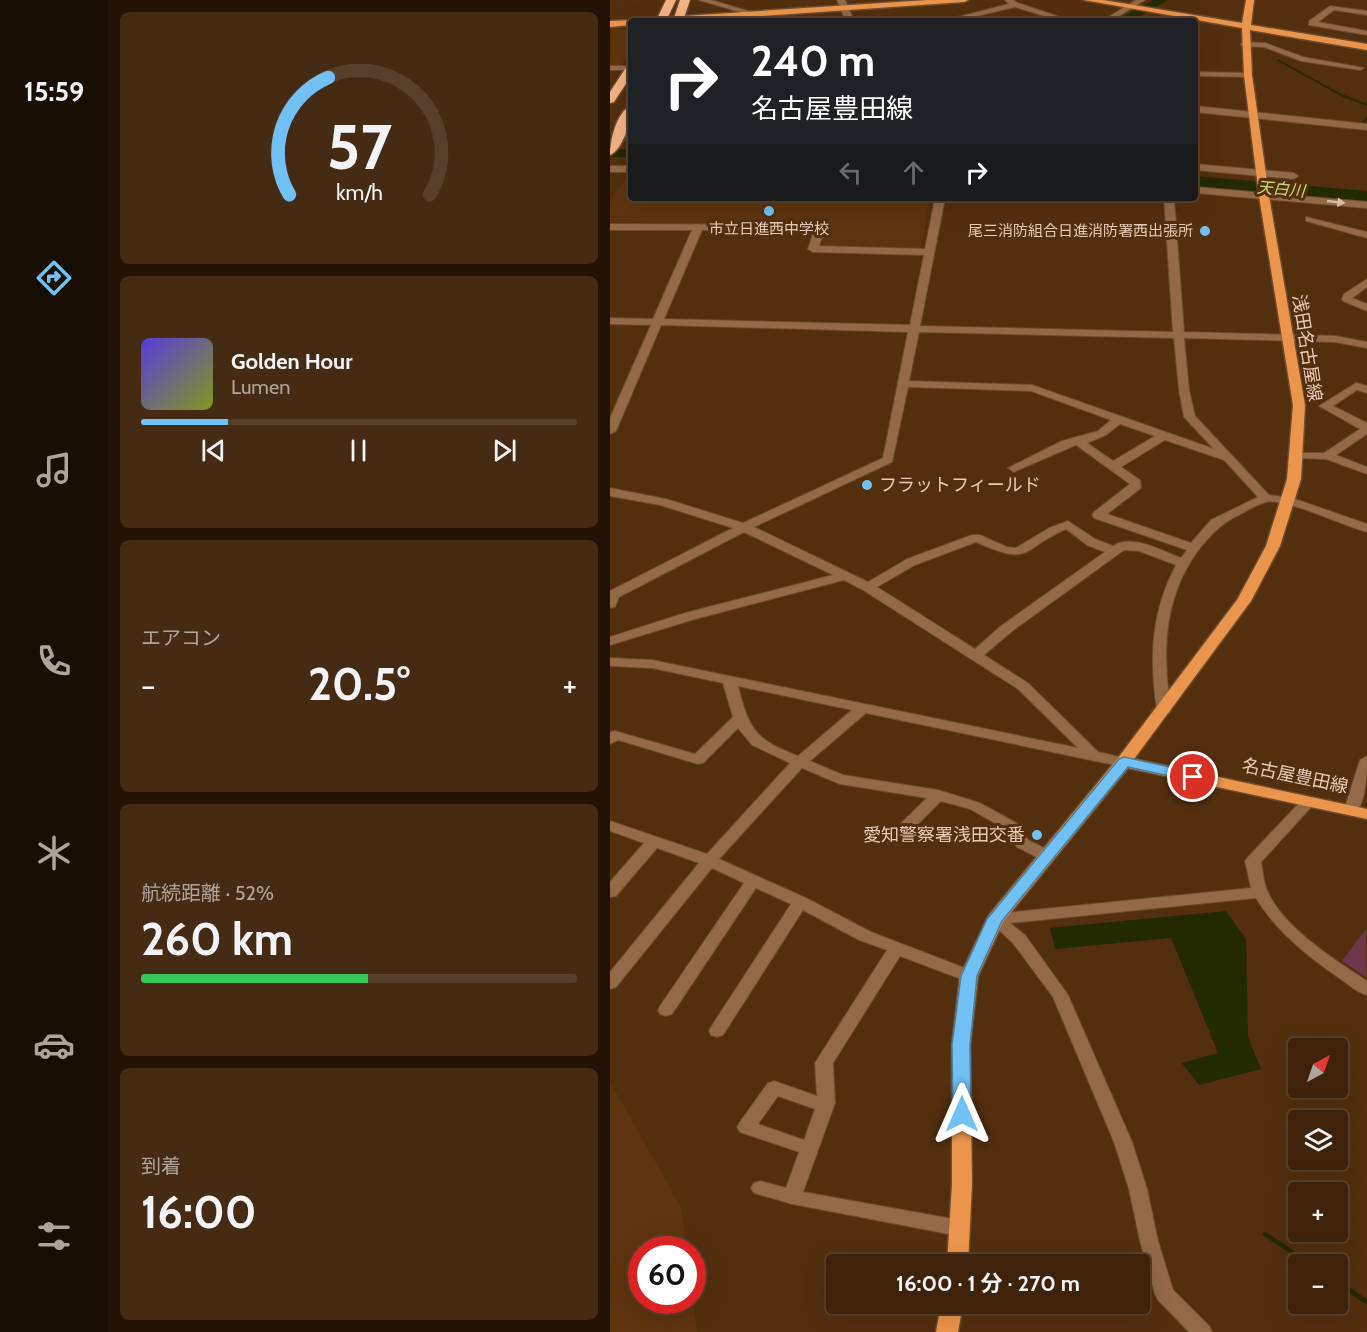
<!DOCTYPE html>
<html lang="ja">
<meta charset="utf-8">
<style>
:root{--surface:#3e230a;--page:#452b13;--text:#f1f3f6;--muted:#ada49c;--line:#57402b;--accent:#71c1f5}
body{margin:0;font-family:Cabin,"Noto Sans JP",sans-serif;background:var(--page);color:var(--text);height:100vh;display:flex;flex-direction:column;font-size:22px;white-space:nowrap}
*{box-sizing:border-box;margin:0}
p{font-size:20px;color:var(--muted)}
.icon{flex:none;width:33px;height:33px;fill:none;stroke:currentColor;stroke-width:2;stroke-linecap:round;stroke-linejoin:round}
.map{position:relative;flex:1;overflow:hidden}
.sheet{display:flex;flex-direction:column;gap:12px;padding:12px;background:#221306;width:502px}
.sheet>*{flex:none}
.guide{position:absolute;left:18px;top:18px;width:570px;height:183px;border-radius:6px;box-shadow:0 6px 24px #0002,0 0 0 2px var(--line);background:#202124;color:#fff;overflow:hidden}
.needle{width:39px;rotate:40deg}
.tools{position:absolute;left:678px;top:1038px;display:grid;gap:12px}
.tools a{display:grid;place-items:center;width:60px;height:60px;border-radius:6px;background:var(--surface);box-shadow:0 6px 24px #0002,0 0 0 2px var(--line);font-size:30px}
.speed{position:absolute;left:18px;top:1236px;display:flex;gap:12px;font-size:30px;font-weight:700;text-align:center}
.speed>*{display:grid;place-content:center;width:78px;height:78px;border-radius:50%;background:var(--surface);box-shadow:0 6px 24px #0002,0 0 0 2px var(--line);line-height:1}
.speed .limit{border:9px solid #d22;background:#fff;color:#111}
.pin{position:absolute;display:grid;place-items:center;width:51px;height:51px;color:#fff;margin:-26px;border:3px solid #fff;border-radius:50%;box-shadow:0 2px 6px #0007}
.me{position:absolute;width:66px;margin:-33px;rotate:0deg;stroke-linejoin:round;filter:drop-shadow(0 0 4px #0008)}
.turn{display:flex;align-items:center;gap:21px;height:126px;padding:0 24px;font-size:27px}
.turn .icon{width:78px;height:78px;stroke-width:2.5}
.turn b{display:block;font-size:42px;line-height:51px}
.lanes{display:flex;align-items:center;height:57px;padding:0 24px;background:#0003;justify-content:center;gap:30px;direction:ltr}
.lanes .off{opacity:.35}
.big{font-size:45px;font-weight:700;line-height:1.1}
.sheet .widget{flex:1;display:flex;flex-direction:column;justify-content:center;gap:9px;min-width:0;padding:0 21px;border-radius:9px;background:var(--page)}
.sheet .dial{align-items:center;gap:0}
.dial svg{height:156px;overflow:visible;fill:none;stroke:var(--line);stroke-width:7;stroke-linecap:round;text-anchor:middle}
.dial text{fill:var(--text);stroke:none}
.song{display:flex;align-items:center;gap:18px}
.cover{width:72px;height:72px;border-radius:9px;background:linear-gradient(135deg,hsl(250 70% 55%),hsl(70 70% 35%))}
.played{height:6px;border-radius:3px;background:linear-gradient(90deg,var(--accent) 20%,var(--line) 20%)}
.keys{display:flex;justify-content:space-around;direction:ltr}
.heat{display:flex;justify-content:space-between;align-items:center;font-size:33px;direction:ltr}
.charge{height:9px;border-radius:4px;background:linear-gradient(90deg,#34c759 52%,var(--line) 0)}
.trip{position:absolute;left:216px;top:1254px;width:324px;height:60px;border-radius:6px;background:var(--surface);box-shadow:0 6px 24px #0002,0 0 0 2px var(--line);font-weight:700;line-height:60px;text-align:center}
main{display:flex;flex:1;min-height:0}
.tabs{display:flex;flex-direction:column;width:108px;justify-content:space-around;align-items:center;background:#190e04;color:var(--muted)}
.tabs .icon{width:42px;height:42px}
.tabs .current{color:var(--accent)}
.tabs b{font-size:27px;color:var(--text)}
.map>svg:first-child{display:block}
.built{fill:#5e340e}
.green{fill:#6f364b}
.water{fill:#242a02}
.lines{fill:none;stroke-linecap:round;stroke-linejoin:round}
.stream-far1{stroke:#242a02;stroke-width:2}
.stream{stroke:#242a02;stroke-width:4.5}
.river{fill:#242a02;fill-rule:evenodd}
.minor-casing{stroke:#6e4b2c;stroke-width:2}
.major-casing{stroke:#6e4b2c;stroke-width:3}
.highway-casing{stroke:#6e4b2c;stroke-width:3}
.minor{fill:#936948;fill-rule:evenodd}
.major{fill:#eb954c;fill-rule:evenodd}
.highway{fill:#f2b383;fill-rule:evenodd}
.oneway{fill:#dbbca6}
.route{fill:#71c1f5;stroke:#497d9f;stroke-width:1.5}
.poi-dot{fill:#71c1f5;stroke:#532f0e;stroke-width:2}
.labels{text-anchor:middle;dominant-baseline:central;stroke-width:6;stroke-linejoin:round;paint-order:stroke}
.far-poi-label{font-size:15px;fill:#e8cbb6;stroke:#532f0e}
.far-water-label{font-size:16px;font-style:italic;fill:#c6da73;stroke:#532f0e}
.street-label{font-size:18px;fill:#e8cbb6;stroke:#532f0e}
.poi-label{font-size:18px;fill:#e8cbb6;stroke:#532f0e;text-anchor:start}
</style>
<main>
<nav class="tabs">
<b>15:59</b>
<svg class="icon current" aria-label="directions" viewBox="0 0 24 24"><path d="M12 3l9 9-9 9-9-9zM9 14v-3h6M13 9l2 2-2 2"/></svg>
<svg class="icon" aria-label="music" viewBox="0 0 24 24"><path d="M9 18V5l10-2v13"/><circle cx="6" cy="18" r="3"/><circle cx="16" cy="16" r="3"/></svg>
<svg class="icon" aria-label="phone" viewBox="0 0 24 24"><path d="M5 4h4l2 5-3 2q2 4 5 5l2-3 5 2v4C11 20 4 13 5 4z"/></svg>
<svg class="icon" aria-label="climate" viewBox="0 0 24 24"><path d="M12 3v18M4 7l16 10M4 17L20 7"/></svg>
<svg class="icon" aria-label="car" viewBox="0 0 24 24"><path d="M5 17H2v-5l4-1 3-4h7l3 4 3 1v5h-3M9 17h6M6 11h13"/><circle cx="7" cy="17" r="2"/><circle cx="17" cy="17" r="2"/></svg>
<svg class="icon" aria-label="filters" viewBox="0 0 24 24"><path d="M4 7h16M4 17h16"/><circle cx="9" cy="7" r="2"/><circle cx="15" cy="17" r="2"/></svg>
</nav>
<section class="sheet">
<div class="widget dial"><svg viewBox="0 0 100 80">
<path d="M14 69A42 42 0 1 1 86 69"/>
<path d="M14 69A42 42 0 0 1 34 9" stroke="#71c1f5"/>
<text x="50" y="56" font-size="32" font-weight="700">57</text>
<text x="50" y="72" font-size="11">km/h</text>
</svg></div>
<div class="widget">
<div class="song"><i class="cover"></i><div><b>Golden Hour</b><p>Lumen</p></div></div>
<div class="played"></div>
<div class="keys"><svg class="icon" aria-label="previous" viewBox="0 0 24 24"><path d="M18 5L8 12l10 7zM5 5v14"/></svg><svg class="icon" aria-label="pause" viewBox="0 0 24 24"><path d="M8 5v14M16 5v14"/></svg><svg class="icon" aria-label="next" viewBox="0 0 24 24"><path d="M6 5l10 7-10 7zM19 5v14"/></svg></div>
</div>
<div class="widget"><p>エアコン</p>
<div class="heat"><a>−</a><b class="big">20.5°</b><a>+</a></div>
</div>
<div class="widget"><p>航続距離 · 52%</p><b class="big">260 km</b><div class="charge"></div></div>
<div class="widget"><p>到着</p><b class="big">16:00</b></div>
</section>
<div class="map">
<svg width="757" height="1332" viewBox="0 0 757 1332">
<rect width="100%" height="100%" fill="#532f0e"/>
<!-- built -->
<path class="built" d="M21,28V51L12,66H0L2,29Z
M21,172V198H320L311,248L211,245L216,226L0,222V200Z
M0,1082L71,1207L77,1249L32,1250V1300H82L83,1298L87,1332H0Z"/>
<!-- green -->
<path class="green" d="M756,929V977L732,961Z"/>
<!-- water -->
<path class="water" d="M616,911L636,939L638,1037L651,1069L589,1085L572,1063L608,1053L561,938L445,949L440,928Z"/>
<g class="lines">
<!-- stream-far1 -->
<path class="stream-far1" d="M668,60L731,95L757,105
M749,126L757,118"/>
<!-- stream -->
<path class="stream" d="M655,1234L700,1264
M728,1283L757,1302"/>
<!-- river -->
<path class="river" d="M543,0H558L521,21H505Z
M0,149H21V157H0Z
M585,176L757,191V201L585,186Z"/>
<defs>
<path id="minor" d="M89,0H101L172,21H160Z
M227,0H235L244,21H236Z
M395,0H403L408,3L462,21H450L405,7L346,21H332L399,4Z
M526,0H535L501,21H492Z
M720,6L757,11V15L724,10L708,22L757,31V35L699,25V21Z
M635,42L655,43L693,57L754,68L750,70L691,61L654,47L632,46L631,44Z
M0,66H21V70H0Z
M585,72L638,73L642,75L638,77L585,76Z
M585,106L757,124V130L585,112Z
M10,131H21V137L7,136V132Z
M585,164L684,173L688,176L684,179L585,170Z
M0,166H21V172H0Z
M585,187L757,202V208L585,193Z
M325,198H335L310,326L563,332L554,198H564L574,332L725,336L757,342V348L725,342L574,338L579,390L585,416L659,495L682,498L757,524V532C734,526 676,498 656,502C648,504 638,510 631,514C611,523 600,535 587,552C553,600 552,654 561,710L559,713H549L547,710C539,658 541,612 566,565L529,551L514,550L401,632L374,655L418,683L488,752L519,759L521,762L519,765L514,767L256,713L200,761L233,775L328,790L370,803L408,824L418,840L442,852L445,856L442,860H432L407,847L397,830L360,809L331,801L288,844H278L275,840L278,836L317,798L230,784L192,768L109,859L196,898L261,932L365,972L367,976L365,980L359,982L290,956L223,1063L225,1103L193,1192L349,1220L356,1223L358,1228L356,1233L349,1236L182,1204L144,1193L141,1188L144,1183L150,1181L176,1188L189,1152L130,1132L127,1127L130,1122L158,1083L164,1081L207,1096L205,1063L277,950L249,940L193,910L113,1035L107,1037L101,1035L99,1031L101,1027L181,904L146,888L62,1014L56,1016L50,1014L48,1010L50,1006L134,883L102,868L6,987L0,989V972L89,863L47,848L6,896L0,897V882L34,843L0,831V821L97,854L180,763L142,745L128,728L93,763L88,764L8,740L0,744V732L5,731L85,754L123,717L113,683L42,668L0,666V658L42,660L468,748L408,689L253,590L234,580L85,619L0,645V637L75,613L223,575L134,532L9,597L5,607L0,608V591L123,528L50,505L0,496V488L56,499L133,523L273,458L298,332L51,325L6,431L0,434V418L41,325L0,324V318L43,319L82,230H0V224L210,225L215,228L209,246L315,249ZM92,230L204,231L198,249L203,252L314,255L300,325L54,319ZM309,332L564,338L569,390L574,417L604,449L422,385L299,381ZM298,387L421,391L501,420L488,431L452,441L398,468L404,472L408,470L466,445L520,484L484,512L482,515L484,518L577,550L571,558C552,551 522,533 503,546L485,539L458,521L439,528L406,548L397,547L370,535H362L297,559L258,582L144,527L282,462ZM510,424L545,436L503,461L477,443L496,435ZM555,440L614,460L648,497L601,520L581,543L497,514L531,488L530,480L511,467ZM456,529L477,545L495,552L391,626L365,649L267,587L305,565L366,542C422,567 409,550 456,529ZM128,686L242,710L188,756C145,740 139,729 128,686ZM168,1096L205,1109L194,1140L148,1124Z
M696,217L757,232V238L696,221Z
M757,279V287L742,298L757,304V311L733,301L732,299L734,294Z
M746,383L757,386V393L747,390L723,406L757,423V434L726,455L757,467V474L716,459L684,458L682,456L684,454L688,453H714L750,429L709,406Z
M757,756C757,770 757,810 741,815L736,813L734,810L750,760Z
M698,797L705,802L703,805L651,862C653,871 653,881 657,890C672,927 724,959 757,981V995C746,992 738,984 729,978C697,956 666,931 646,898L400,923L415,935L458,995L522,1142L537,1189L548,1241L563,1290L599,1326L602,1332H579L548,1300L545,1294L530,1241L519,1189L504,1142L443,997L403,943L377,919L379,915L385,914L641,888L635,861L638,857L693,799Z"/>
<path id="major" d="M318,0H358L354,2L80,21H39L43,18Z
M474,0H493L632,23L636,0H644L641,25L757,44V50L640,30L642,75L659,196L695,405L691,479L670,546L641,601L524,759L757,809V819L518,768L393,922L368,976L360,1045L362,1184L358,1264H337L342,1184V1045L350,976L379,915L508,758L627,600L656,546L677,479L683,405L649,196L634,75L632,28Z
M24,20L21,21V25L0,27V21Z
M331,1304H353L348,1332H326Z"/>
<path id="highway" d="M56,0H66L56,21H46Z
M70,0H80L73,21H63Z
M21,65V76L4,102L0,103V92L17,66Z
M21,106C21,119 14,149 0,155C0,140 7,111 21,106Z"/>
</defs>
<!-- minor casing -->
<use href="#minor" class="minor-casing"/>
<!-- major casing -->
<use href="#major" class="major-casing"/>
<!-- highway casing -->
<use href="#highway" class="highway-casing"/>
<!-- minor -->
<use href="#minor" class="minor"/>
<!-- major -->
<use href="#major" class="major"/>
<!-- highway -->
<use href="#highway" class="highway"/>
</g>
<!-- one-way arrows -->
<defs><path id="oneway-solid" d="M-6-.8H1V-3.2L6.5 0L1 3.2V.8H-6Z" transform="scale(1.5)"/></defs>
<use class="oneway" href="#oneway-solid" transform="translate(726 202) rotate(6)"/>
<!-- route -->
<path class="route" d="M514,757L583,772L591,777L583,781L518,767L392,921L367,976L360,1045L361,1114L358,1119H345L343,1114L342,1045L351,976L377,919L509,759Z"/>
<!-- markers -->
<g class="poi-dot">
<circle cx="159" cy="211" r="6"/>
<circle cx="595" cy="231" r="6"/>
<circle cx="257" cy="485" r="6"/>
<circle cx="427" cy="835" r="6"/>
</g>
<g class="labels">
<!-- far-poi labels -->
<g class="far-poi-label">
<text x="159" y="229">市立日進西中学校</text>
<text x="583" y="231" text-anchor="end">尾三消防組合日進消防署西出張所</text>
</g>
<!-- far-water labels -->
<g class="far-water-label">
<text transform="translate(671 189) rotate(5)">天白川</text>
</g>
<!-- street labels -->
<g class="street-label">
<text transform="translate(697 348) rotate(81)">浅田名古屋線</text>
<text transform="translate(685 776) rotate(12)">名古屋豊田線</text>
</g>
<!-- poi labels -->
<g class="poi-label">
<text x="269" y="485">フラットフィールド</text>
<text x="415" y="835" text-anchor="end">愛知警察署浅田交番</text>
</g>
</g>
</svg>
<div class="tools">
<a><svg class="needle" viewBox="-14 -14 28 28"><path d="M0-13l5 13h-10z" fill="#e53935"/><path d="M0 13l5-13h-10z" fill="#ada49c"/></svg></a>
<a><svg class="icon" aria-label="layers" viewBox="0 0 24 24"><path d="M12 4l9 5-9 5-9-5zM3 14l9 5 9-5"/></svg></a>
<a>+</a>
<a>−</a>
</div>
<div class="speed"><div class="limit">60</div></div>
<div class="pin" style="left:583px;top:777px;background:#d93025"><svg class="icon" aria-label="arrive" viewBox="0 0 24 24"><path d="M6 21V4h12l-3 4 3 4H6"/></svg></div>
<svg class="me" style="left:352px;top:1114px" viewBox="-20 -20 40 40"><path d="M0-17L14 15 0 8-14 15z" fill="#71c1f5" stroke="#fff" stroke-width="4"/></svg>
<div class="trip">16:00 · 1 分 · 270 m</div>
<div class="guide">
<div class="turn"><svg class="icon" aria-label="right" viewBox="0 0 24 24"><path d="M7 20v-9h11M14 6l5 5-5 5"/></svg><div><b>240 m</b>名古屋豊田線</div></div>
<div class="lanes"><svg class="icon off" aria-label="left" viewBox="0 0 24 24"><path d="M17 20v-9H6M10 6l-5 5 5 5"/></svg><svg class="icon off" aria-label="ahead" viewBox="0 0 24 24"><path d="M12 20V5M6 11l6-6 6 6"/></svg><svg class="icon" aria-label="right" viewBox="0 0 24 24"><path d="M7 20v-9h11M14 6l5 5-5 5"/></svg></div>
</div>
</div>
</main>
